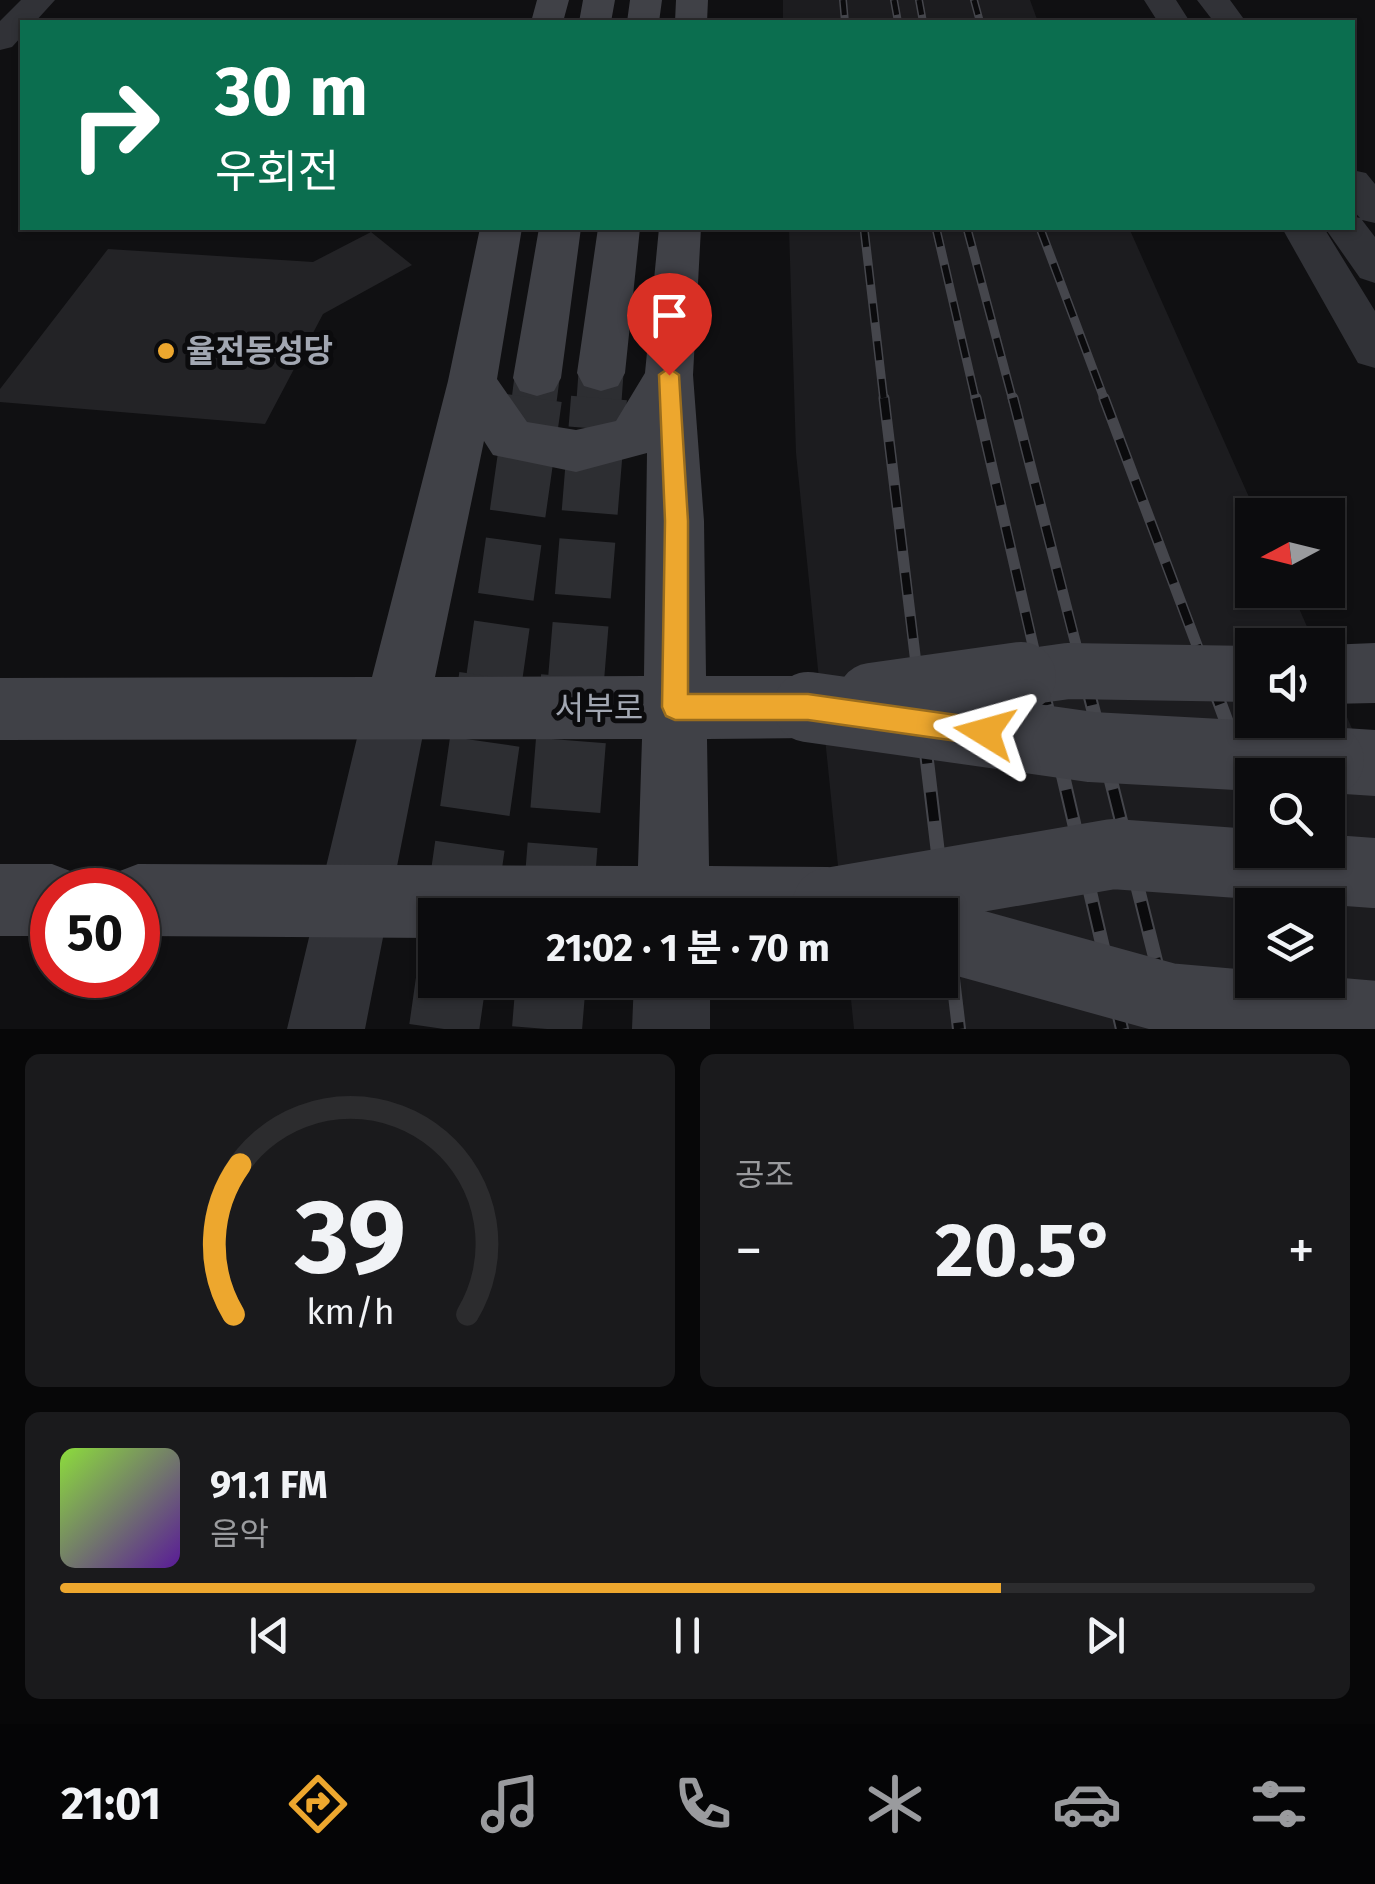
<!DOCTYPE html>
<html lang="ko">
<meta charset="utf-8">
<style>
:root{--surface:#0c0c0e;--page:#1a1a1c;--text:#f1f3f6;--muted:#9a9b9e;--line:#2c2c2e;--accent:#eda72e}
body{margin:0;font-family:"Fira Sans","Noto Sans KR",sans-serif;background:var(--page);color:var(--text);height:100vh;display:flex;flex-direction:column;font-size:38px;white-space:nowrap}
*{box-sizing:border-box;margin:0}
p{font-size:32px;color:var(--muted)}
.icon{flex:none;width:55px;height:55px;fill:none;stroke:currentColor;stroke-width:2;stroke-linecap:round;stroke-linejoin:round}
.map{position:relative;height:1029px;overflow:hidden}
.sheet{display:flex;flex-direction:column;gap:25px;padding:25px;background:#070708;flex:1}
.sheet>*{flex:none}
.guide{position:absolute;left:20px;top:20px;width:1335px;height:210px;border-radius:0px;box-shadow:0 2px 8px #0004,0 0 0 2px var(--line);background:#0b6e4f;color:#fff;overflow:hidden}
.needle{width:65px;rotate:263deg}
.fabs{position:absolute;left:1235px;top:498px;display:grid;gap:20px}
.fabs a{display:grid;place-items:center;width:110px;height:110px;border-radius:0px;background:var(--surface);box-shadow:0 2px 8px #0004,0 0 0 2px var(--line);font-size:50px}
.speed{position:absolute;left:30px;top:868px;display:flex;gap:20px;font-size:50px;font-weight:700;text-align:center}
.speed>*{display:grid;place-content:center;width:130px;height:130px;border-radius:50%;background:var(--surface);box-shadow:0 2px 8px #0004,0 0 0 2px var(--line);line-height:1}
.speed .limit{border:15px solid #d22;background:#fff;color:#111}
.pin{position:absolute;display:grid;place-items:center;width:85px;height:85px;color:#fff;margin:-102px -42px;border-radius:50% 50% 50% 0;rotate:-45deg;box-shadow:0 0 10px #0007}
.pin .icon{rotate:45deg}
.me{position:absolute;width:110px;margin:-55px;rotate:278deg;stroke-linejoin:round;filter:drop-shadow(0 0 8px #0008)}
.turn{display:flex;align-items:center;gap:35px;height:210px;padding:0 30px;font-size:45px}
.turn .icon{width:130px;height:130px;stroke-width:2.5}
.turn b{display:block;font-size:70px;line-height:85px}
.big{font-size:75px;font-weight:700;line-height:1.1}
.sheet .card{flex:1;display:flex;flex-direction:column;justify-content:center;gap:15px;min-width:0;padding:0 35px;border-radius:15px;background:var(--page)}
.sheet .dial{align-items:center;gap:0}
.dial svg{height:260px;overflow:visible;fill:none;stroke:var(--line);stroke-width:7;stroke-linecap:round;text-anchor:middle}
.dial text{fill:var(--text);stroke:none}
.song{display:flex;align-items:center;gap:30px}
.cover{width:120px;height:120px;border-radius:15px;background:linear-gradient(135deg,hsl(90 70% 55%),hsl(270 70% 35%))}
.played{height:10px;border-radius:5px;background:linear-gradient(90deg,var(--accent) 75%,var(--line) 75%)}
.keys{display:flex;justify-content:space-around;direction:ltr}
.heat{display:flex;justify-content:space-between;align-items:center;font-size:55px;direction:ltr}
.sheet .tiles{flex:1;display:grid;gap:25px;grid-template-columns:1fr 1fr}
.card:last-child{grid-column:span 2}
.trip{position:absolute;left:418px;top:898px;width:540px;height:100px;border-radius:0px;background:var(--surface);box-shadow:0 2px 8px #0004,0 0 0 2px var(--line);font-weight:700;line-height:100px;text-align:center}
.dock{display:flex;height:160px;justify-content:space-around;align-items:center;background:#050506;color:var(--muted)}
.dock .icon{width:70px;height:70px}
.dock .on{color:var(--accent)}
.dock b{font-size:45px;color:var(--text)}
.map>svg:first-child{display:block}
.built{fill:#1c1c1f;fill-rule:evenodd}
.building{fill:#232326}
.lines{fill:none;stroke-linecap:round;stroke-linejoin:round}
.tertiary-tunnel-far2{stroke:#2d2e32;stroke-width:45;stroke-dasharray:45 22;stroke-linecap:butt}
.tertiary-tunnel-far1{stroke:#2d2e32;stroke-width:56;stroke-dasharray:56 28;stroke-linecap:butt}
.tertiary-tunnel{stroke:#2d2e32;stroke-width:70;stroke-dasharray:70 35;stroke-linecap:butt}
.minor{fill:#313237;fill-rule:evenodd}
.tertiary{fill:#313237;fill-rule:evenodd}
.secondary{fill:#404147;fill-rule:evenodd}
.rail-far3-casing{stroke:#45464c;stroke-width:8}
.rail-far2-casing{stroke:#45464c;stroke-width:9}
.rail-far1-casing{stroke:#45464c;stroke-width:11}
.rail-casing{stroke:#45464c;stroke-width:14}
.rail-far3{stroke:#0b0b0d;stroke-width:5;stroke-dasharray:15;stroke-linecap:butt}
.rail-far2{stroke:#0b0b0d;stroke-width:6;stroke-dasharray:19;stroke-linecap:butt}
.rail-far1{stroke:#0b0b0d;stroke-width:8;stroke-dasharray:22;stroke-linecap:butt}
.rail{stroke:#0b0b0d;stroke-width:10;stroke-dasharray:29;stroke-linecap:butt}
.secondary-bridge-far1{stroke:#404147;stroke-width:56}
.secondary-bridge{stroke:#404147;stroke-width:70}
.route{fill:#eda72e;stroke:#9a6d1e;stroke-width:2.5}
.poi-dot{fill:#eda72e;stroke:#0b0b0d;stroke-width:4}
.labels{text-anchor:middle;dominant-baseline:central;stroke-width:10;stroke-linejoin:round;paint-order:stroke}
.poi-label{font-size:32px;font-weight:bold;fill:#a2a7b2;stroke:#0b0b0d;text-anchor:start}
.street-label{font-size:32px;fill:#a2a7b2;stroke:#0b0b0d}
</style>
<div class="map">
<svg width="1375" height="1029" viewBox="0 0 1375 1029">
<rect width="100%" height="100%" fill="#101012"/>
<!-- built -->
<path class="built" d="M783,0H1030L1038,22H783Z
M789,228H1129L1257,515H1252V590H1291L1315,645H1252V720H1328V673L1375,782V1029H854L849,980H940V915H843L796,453ZM1252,775H1328V850H1252ZM1252,905H1328V980H1252Z"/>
<!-- building -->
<path class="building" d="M371,232L412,265L323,314L265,424L0,402V389L108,249L313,262Z"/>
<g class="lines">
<!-- tertiary-tunnel-far2 -->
<path class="tertiary-tunnel-far2" d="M534,401L537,378
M599,401L601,373"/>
<!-- tertiary-tunnel-far1 -->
<path class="tertiary-tunnel-far1" d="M494,680L534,398
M576,680L599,398"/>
<!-- tertiary-tunnel -->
<path class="tertiary-tunnel" d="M460,915L494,677
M557,915L576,677
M444,1029L451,980
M547,1029L551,980"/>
<!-- minor -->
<path class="minor" d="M21,0H55L35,22H22V36L12,47L0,50V21Z"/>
<!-- tertiary -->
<path class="tertiary" d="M1144,0H1176L1190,22H1158Z
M1197,0H1230L1246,22H1214Z
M1352,170L1366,173L1375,184V223L1362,220L1375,237V283L1360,278L1325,228H1352V216L1360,218L1352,209Z
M1282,228H1324L1375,311V368L1358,363Z
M396,678L419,687L428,709L365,1029H287L364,709L373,687Z
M634,980H710V1029H632Z"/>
<!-- secondary -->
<path class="secondary" d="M537,0H569L563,22H531Z
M583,0H615L611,22H579Z
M630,0H662L659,22H627Z
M676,0H708L707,22H675Z
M480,228H522L497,379L527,422L576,430L616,421L645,373L659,228H701L693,375L704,521L706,676H808L831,685L840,707L831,729L808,738L707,739L709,866L828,867L893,888L903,915H435V938L138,936V890H106L112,874L138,864L638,866L642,739L0,740V678L372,677L448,381ZM484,441L493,455L576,472L647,453L644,676L435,677Z
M539,228H581L561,378L554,391L537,396L520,391L513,378Z
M598,228H640L625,373L618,386L601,391L584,386L577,373Z
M1375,643V703L1328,704L1326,645Z
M1329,727L1375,730V796L1329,793L1328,775H1302L1296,760L1306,737Z
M0,864H52L78,874L84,890H52V936H0Z"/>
<defs>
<path id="rail-far3" d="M843,0L845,22
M894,0L898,22
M919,0L923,22
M974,0L980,22"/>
<path id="rail-far2" d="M864,228L884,401
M936,228L976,401
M967,228L1013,401
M1040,228L1105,401"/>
<path id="rail-far1" d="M884,398L918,680
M976,398L1041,680
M1013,398L1085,680
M1104,398L1210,680"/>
<path id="rail" d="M917,677L959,1029
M1040,677L1122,1029
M1085,677L1173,1029
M1210,677L1252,790
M1275,850L1297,905
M1325,980L1344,1029"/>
</defs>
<!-- rail-far3 casing -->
<use href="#rail-far3" class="rail-far3-casing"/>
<!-- rail-far2 casing -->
<use href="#rail-far2" class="rail-far2-casing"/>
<!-- rail-far1 casing -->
<use href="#rail-far1" class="rail-far1-casing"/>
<!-- rail casing -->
<use href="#rail" class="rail-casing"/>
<!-- rail-far3 -->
<use href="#rail-far3" class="rail-far3"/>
<!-- rail-far2 -->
<use href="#rail-far2" class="rail-far2"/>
<!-- rail-far1 -->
<use href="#rail-far1" class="rail-far1"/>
<!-- rail -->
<use href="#rail" class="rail"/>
<!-- secondary-bridge-far1 -->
<path class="secondary-bridge-far1" d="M1003,680L1068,671L1252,674"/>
<!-- secondary-bridge -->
<path class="secondary-bridge" d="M872,698L1021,677
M808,707L1091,747L1329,760
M828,903L1113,854L1375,873
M940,935L1168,998L1375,1016"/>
</g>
<!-- route -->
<path class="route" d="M669,368L679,375L688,521V694H808L985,719L994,723L998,732L994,741L985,745L808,720H675L666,716L662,707L665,521L659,375Z"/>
<!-- markers -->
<circle class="poi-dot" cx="166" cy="351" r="10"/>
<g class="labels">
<!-- poi labels -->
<g class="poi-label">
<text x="186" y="351">율전동성당</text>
</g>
<!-- street labels -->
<g class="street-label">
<text x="599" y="708">서부로</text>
</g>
</g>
</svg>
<div class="fabs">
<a><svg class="needle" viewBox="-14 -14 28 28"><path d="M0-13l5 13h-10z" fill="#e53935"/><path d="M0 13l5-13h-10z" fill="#9a9b9e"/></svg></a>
<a><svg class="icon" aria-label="sound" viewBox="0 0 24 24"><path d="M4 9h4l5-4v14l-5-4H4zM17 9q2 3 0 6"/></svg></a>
<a><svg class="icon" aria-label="search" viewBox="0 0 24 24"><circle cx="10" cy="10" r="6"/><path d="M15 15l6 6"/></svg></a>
<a><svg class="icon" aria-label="layers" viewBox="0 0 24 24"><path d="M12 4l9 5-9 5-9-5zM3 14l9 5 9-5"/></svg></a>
</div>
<div class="speed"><div class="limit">50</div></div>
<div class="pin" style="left:669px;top:375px;background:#d93025"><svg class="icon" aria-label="arrive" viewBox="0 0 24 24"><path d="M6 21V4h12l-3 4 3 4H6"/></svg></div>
<svg class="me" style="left:985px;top:732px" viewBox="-20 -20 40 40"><path d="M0-17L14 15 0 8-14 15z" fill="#eda72e" stroke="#fff" stroke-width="4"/></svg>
<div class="trip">21:02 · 1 분 · 70 m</div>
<div class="guide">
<div class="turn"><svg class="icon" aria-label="right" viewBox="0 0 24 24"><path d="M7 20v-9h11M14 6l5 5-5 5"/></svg><div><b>30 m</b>우회전</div></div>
</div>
</div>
<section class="sheet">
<div class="tiles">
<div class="card dial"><svg viewBox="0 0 100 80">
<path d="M14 69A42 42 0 1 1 86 69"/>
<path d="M14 69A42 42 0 0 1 16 23" stroke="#eda72e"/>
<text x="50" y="56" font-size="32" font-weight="700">39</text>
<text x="50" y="72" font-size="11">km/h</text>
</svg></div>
<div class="card"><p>공조</p>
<div class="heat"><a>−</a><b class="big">20.5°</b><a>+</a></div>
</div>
<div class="card">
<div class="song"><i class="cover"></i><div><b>91.1 FM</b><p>음악</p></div></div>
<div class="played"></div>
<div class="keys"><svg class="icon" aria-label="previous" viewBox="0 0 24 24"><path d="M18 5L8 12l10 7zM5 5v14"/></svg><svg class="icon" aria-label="pause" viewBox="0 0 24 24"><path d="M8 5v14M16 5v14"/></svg><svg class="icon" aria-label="next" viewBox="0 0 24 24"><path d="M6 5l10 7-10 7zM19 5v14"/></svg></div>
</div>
</div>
</section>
<nav class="dock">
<b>21:01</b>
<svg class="icon on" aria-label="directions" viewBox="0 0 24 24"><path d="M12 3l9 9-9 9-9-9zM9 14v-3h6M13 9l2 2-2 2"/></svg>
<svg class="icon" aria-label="music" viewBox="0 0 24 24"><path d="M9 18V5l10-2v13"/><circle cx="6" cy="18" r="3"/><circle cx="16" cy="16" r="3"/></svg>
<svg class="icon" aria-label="phone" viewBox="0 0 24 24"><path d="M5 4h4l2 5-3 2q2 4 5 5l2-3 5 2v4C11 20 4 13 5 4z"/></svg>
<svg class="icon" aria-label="climate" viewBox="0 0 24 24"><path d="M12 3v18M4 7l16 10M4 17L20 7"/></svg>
<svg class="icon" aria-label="car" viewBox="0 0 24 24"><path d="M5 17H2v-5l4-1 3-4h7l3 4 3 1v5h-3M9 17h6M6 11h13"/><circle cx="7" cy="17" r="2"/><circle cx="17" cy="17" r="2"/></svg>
<svg class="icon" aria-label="filters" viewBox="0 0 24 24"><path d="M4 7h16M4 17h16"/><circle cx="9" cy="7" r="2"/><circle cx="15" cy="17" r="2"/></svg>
</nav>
